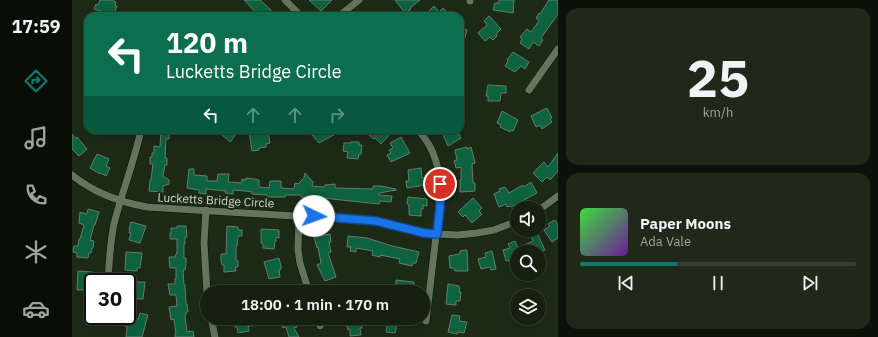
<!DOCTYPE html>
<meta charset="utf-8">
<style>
:root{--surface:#162010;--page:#1f2819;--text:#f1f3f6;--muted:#9ea39f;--line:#353e30;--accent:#0f766e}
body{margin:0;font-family:"IBM Plex Sans",sans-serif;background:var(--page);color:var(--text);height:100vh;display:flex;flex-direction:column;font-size:15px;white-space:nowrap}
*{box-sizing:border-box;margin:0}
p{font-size:13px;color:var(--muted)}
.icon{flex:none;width:22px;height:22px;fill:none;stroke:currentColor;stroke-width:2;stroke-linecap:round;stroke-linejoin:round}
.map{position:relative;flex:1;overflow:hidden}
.side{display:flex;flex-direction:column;gap:8px;padding:8px;background:#0c1209;width:320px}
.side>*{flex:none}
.guide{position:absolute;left:12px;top:12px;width:380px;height:122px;border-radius:12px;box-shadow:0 4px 16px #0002,0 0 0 1px var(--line);background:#0b6e4f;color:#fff;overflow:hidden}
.buttons{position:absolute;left:438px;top:201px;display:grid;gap:8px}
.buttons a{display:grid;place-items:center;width:36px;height:36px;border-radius:50%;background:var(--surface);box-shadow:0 4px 16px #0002,0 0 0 1px var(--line);font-size:20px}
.speed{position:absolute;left:12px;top:273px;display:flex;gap:8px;font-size:20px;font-weight:700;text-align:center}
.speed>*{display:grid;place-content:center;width:52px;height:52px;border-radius:50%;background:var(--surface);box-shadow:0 4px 16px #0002,0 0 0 1px var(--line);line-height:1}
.speed .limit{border:2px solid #111;border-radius:6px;background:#fff;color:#111}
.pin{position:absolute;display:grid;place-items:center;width:34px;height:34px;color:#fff;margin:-17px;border:2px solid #fff;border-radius:50%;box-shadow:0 1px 4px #0007}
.me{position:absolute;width:44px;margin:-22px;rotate:93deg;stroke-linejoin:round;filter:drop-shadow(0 0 3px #0008)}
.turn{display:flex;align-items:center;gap:14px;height:84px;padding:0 16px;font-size:18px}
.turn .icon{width:52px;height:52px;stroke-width:2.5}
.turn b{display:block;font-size:28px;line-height:34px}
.lanes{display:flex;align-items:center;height:38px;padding:0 16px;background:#0003;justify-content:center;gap:20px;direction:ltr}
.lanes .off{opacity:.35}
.side .card{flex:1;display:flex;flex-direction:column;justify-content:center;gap:6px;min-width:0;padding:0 14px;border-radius:12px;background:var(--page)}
.side .dial{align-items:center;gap:0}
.dial b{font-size:52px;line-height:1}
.song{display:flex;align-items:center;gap:12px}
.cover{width:48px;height:48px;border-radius:6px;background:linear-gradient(135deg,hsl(120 70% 55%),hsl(280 70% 35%))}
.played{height:4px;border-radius:2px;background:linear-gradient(90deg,var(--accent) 35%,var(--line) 35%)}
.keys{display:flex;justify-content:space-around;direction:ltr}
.trip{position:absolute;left:128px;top:285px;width:230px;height:40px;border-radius:20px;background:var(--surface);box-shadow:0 4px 16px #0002,0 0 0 1px var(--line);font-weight:600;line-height:40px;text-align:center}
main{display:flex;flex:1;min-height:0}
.menu{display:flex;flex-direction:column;width:72px;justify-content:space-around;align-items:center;background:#090d06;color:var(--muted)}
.menu .icon{width:28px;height:28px}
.menu .selected{color:var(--accent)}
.menu b{font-size:18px;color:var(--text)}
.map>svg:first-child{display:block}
.building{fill:#0d623f;stroke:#637d6e}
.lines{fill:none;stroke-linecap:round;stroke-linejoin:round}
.street-casing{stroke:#071202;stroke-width:8}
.street{stroke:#65745d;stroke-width:7}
.route-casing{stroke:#114b97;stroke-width:10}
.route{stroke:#1a73e8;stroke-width:7}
.labels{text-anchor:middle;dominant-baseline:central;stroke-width:4;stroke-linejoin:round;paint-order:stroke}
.street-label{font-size:12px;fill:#ced7ca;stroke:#1d2a16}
</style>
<main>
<nav class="menu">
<b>17:59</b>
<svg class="icon selected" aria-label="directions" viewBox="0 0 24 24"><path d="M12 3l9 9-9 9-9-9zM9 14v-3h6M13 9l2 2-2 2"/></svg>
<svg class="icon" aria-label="music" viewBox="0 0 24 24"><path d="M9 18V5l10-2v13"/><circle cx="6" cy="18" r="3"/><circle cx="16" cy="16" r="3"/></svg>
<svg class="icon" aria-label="phone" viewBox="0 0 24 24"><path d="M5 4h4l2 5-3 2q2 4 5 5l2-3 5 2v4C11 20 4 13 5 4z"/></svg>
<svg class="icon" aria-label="climate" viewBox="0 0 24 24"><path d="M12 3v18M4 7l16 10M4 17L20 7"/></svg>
<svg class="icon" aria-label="car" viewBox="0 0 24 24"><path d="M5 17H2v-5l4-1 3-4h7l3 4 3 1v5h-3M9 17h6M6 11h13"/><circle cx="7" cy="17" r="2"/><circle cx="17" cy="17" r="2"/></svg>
</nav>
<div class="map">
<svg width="486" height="337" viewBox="0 0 486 337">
<rect width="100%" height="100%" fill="#1d2a16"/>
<!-- building -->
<path class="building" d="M28,0H39L44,2L43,6H45L42,13L41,12L39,16H30L32,12L22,9L24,4L26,5Z
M172,0H188L199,10L193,16H187Z
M237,0H260L249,11Z
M323,0H348L338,8L339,9L333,13Z
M427,0H442L441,13L421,10L423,3H427Z
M477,0H486V14L469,38L471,40L467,46L461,42L457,49L448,43L450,39L448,37L455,29L459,32L467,21L464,18L467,13L468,14Z
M362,6L367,12L371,8L379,16H352Z
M417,16L429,29L424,34L425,36L421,40L418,37L413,41L406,33L415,25L412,21Z
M388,28L395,30L390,48H388Z
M441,52L457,62L453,69L449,66L443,72L433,66L436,61L435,60Z
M416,85L434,86V93H429L428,101H416V96H414Z
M475,108L480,118L478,119L480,122L470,129L468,125L464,127L459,116Z
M430,111L446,120L441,131L439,130L438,132L428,127L429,125L425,123Z
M89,130H97V139H94L93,158H95V165H93L91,176L97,180V184L91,186V192L77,191L78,180H79L81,164H78V157H80V153H82V146L88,147Z
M152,130H167L158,142L149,134Z
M184,130L185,133L196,131L198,143L194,144V147L187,148V150L180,151L177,131Z
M245,130H271L247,143L239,134Z
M302,130H322L309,144L303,138L302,139L297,135Z
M369,130H385L389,138L376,146Z
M0,134L4,139L5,137L15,149L7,156L0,149Z
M329,137L338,153L319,162L315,155L319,153L317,150L321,148L318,143Z
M279,142H287V145H290L289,154H287L286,159L275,158L276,152L271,151L272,143H279Z
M395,147V149L399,147L403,163L400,164L401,183H403V191L388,192V180H389V167L384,168L382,161L385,160L383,150Z
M486,153V171L478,180L475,177L470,182L461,173L472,162L476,167Z
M25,154L37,159L34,166L38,168L34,176L29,173L28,174L18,168Z
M349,168L350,178H353L354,185L335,188L334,181H337L336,170Z
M117,169H122V175L135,176V181H145L146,174H157L156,182L170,183V179L174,180V178L182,179L187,180V187L197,188L198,181H209V188L222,189L223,183L226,184L232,178L233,173L241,182L240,186L252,187L253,185L263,184V188L301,189V186H309L324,189V190L307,193V195L320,196L319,202L308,201L307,204L251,198H240V200H233V197H229V195H213V197H195V195L180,194V192L174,191L161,190V194L153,193L154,191L134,189V194L127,193V190L115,188Z
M459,182L465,193L439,207L438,206L435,207L434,204L427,207L422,194L428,191L427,189L433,187L437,193L451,185L452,187Z
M336,197L355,199V206L351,205V209H349V216L337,215V206L335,203Z
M401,198L410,208L407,211L410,214L400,223L393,215L391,217L386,212Z
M16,209L27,212L23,225H22L18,240L22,241L21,248H20L19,253H17L16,258L5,257V253L1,252L2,246H6L7,239H8L12,225L7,223L8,212L15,214Z
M483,220L486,225V238L480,242L472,230L478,226L476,224Z
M59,222L74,226L68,243L57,240L59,233H57L58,229H57Z
M105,226H114L115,237H113V244H112V258H114V265L113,270H111L112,285H113L114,304H115L116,312H114V315L113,316L115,332L121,331L122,337H103V334H104L102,319L99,320L97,307L105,306L104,295H98L96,284H103V279H104V268H98L97,257H103L105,252V239H98V233H99V228H105Z
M155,226L166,227V230H170V236H166L165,246H164V260L166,261V267H163L164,271L152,272V265H150L149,260V254H154Z
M189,229L207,230V238L204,237V241H203L202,249L191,248V244L189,243Z
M465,233L473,250L468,252H445V260L438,263L436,260L434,261L431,250L438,248L436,244L443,241L446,248L461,241L459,236Z
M258,234L259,242H257L259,252L256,253L264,277L253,281L245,265L249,263L246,247L245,248L242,237Z
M276,236L295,238L320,246L347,252L344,263H341L340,266L327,263L328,259L308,255V257L300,255L301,251L284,248V252L278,251L279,247H275Z
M395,250L396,271H383L382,268H378L377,256L388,254V251Z
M420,251L424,269L419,270L418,267L409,269L406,259L414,257L413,253Z
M54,252L70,253L68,268H65V271L53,270Z
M207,258L209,266V269L207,270L208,277L197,279L192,262Z
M6,271L20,272V279L17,278L16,290H5Z
M324,280L342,282L341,290H338V292H323Z
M55,282H73L71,299H60V295H58V289H55Z
M376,284L387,286V288H388L387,292H389L388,301H384V305L374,304Z
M174,285L175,292H144V289Z
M214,285L216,291L195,292V291Z
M68,313L76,315L70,337H54L55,327L51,325L53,318L63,321L64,320H66Z
M380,315L388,316L387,321L395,322L392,333L386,332L385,334L376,332Z
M157,318H176V320L178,319L180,326H176L177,331L166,333L165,327H163L162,323L158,324Z
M207,318H224L225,327L222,328L227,337H217L214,327L211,328Z
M289,318L290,328H288L289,335L278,336V329L276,330L273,319Z
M311,318H327L323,333L314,332L315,325H310Z"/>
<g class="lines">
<defs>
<path id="street" d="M213,0L229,16
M398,0V1
M267,16L287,0
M457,90L486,49
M346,130C364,149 367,169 369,194L354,321
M0,175C22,193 47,202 75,207L304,221L353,233L365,234L386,235L405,233L422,230L445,221
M134,210L132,243L135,292
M467,210L486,196
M227,216L226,250L228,263L237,292
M36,282C37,263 38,243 42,224C50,192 62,162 69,130
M139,318L143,337
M246,318L248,326"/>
</defs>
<!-- street casing -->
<use href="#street" class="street-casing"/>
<!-- street -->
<use href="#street" class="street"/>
</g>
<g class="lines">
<defs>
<path id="route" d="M242,216L304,221L352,233L365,234L368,207V184"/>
</defs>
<!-- route casing -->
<use href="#route" class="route-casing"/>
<!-- route -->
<use href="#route" class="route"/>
</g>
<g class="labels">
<!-- street labels -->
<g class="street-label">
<text transform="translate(144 200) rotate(3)">Lucketts Bridge Circle</text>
</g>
</g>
</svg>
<div class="buttons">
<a><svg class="icon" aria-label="sound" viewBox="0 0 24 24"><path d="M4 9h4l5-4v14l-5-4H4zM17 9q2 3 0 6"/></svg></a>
<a><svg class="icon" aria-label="search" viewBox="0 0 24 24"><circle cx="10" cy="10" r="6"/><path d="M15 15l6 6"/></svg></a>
<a><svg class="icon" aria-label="layers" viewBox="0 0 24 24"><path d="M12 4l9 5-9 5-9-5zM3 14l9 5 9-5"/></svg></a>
</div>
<div class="speed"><div class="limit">30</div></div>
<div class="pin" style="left:368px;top:184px;background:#d93025"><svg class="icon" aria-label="arrive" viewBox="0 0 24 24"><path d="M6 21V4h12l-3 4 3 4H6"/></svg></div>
<svg class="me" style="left:242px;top:216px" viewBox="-20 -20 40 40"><circle r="19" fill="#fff"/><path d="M0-13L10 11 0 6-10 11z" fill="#1a73e8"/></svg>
<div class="trip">18:00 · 1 min · 170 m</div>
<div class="guide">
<div class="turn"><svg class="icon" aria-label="left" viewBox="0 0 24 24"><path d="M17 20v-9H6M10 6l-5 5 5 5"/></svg><div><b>120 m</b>Lucketts Bridge Circle</div></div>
<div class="lanes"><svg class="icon" aria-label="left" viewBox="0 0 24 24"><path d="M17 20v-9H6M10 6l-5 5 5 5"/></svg><svg class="icon off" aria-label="ahead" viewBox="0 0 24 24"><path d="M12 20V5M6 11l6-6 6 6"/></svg><svg class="icon off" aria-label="ahead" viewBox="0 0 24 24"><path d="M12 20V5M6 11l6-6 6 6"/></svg><svg class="icon off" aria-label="right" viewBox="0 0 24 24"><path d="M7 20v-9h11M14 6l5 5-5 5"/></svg></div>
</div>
</div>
<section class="side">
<div class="card dial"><b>25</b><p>km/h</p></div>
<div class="card">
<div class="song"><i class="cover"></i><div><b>Paper Moons</b><p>Ada Vale</p></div></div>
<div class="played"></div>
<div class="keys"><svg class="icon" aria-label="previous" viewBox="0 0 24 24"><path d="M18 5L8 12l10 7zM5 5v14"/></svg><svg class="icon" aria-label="pause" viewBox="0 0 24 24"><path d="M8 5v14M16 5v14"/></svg><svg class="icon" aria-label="next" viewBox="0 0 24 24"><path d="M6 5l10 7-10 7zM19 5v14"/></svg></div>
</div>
</section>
</main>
